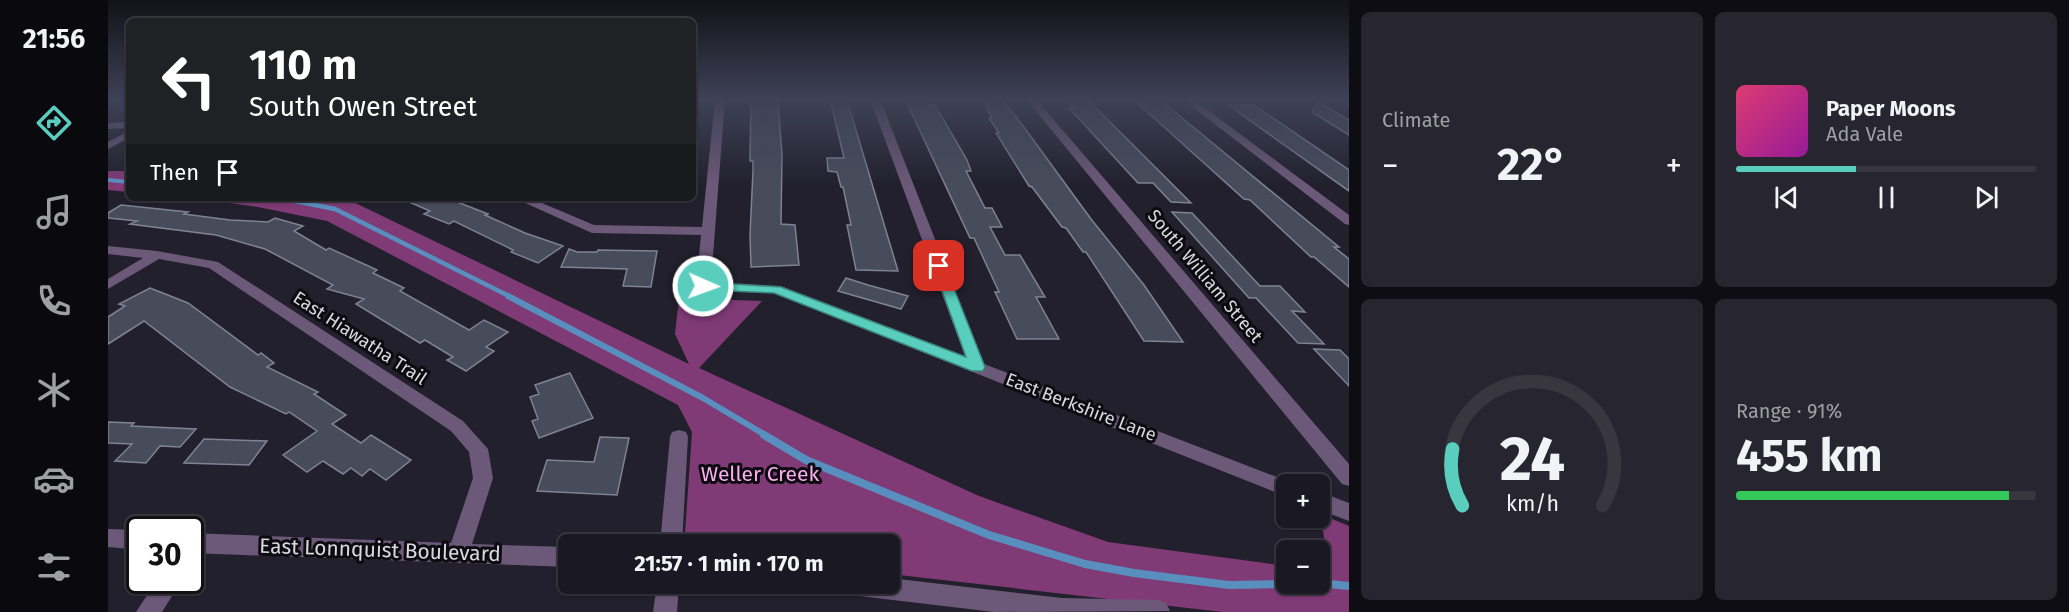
<!DOCTYPE html>
<meta charset="utf-8">
<style>
:root{--surface:#1a1822;--page:#27252f;--text:#f1f3f6;--muted:#9fa0a5;--line:#383740;--accent:#59cebf}
body{margin:0;font-family:"Fira Sans",sans-serif;background:var(--page);color:var(--text);height:100vh;display:flex;flex-direction:column;font-size:22px;white-space:nowrap}
*{box-sizing:border-box;margin:0}
p{font-size:20px;color:var(--muted)}
.icon{flex:none;width:33px;height:33px;fill:none;stroke:currentColor;stroke-width:2;stroke-linecap:round;stroke-linejoin:round}
.map{position:relative;flex:1;overflow:hidden}
.panel{display:flex;flex-direction:column;gap:12px;padding:12px;background:#0e0d13;width:720px}
.panel>*{flex:none}
.top-card{position:absolute;left:18px;top:18px;width:570px;height:183px;border-radius:9px;box-shadow:0 2px 4px #0004,0 0 0 2px var(--line);background:#202124;color:#fff;overflow:hidden}
.buttons{position:absolute;left:1168px;top:474px;display:grid;gap:12px}
.buttons a{display:grid;place-items:center;width:54px;height:54px;border-radius:9px;background:var(--surface);box-shadow:0 2px 4px #0004,0 0 0 2px var(--line);font-size:30px}
.speed{position:absolute;left:18px;top:516px;display:flex;gap:12px;font-size:30px;font-weight:700;text-align:center}
.speed>*{display:grid;place-content:center;width:78px;height:78px;border-radius:50%;background:var(--surface);box-shadow:0 2px 4px #0004,0 0 0 2px var(--line);line-height:1}
.speed .limit{border:3px solid #111;border-radius:9px;background:#fff;color:#111}
.pin{position:absolute;display:grid;place-items:center;width:51px;height:51px;color:#fff;margin:-26px;border-radius:12px;box-shadow:0 3px 9px #0006}
.me{position:absolute;width:66px;margin:-33px;rotate:92deg;stroke-linejoin:round;filter:drop-shadow(0 0 4px #0008)}
.turn{display:flex;align-items:center;gap:21px;height:126px;padding:0 24px;font-size:27px}
.turn .icon{width:78px;height:78px;stroke-width:2.5}
.turn b{display:block;font-size:42px;line-height:51px}
.then{display:flex;align-items:center;height:57px;padding:0 24px;background:#0003;gap:12px;font-size:22px}
.big{font-size:45px;font-weight:700;line-height:1.1}
.panel .tile{flex:1;display:flex;flex-direction:column;justify-content:center;gap:9px;min-width:0;padding:0 21px;border-radius:9px;background:var(--page)}
.panel .dial{align-items:center;gap:0}
.dial svg{height:156px;overflow:visible;fill:none;stroke:var(--line);stroke-width:7;stroke-linecap:round;text-anchor:middle}
.dial text{fill:var(--text);stroke:none}
.song{display:flex;align-items:center;gap:18px}
.cover{width:72px;height:72px;border-radius:9px;background:linear-gradient(135deg,hsl(340 70% 55%),hsl(300 70% 35%))}
.played{height:6px;border-radius:3px;background:linear-gradient(90deg,var(--accent) 40%,var(--line) 40%)}
.keys{display:flex;justify-content:space-around;direction:ltr}
.heat{display:flex;justify-content:space-between;align-items:center;font-size:33px;direction:ltr}
.charge{height:9px;border-radius:4px;background:linear-gradient(90deg,#34c759 91%,var(--line) 0)}
.panel .tiles{flex:1;display:grid;gap:12px;grid-template-columns:repeat(2,1fr)}
.trip{position:absolute;left:450px;top:534px;width:342px;height:60px;border-radius:9px;background:var(--surface);box-shadow:0 2px 4px #0004,0 0 0 2px var(--line);font-weight:700;line-height:60px;text-align:center}
main{display:flex;flex:1;min-height:0}
.dock{display:flex;flex-direction:column;width:108px;justify-content:space-around;align-items:center;background:#0a0a0e;color:var(--muted)}
.dock .icon{width:42px;height:42px}
.dock .selected{color:var(--accent)}
.dock b{font-size:27px;color:var(--text)}
.map>svg:first-child{display:block}
.forest{fill:#803a76}
.lines{fill:none;stroke-linecap:round;stroke-linejoin:round}
.stream-far3{stroke:#588fbe;stroke-width:4}
.stream-far2{stroke:#588fbe;stroke-width:4.5}
.stream-far1{stroke:#588fbe;stroke-width:6}
.stream{stroke:#588fbe;stroke-width:8}
.building{fill:#474c5a;stroke:#7e8393;stroke-width:1.5}
.minor{fill:#6c5878;fill-rule:evenodd}
.route{fill:#59cebf;stroke:#3a867c;stroke-width:1.5}
.labels{text-anchor:middle;dominant-baseline:central;stroke-width:6;stroke-linejoin:round;paint-order:stroke}
.street-label{font-size:18px;fill:#dad9e2;stroke:#0b0b10}
.near-park-label{font-size:21px;fill:#fdaeef;stroke:#0b0b10}
.near-street-label{font-size:21px;fill:#dad9e2;stroke:#0b0b10}
</style>
<main>
<nav class="dock">
<b>21:56</b>
<svg class="icon selected" aria-label="directions" viewBox="0 0 24 24"><path d="M12 3l9 9-9 9-9-9zM9 14v-3h6M13 9l2 2-2 2"/></svg>
<svg class="icon" aria-label="music" viewBox="0 0 24 24"><path d="M9 18V5l10-2v13"/><circle cx="6" cy="18" r="3"/><circle cx="16" cy="16" r="3"/></svg>
<svg class="icon" aria-label="phone" viewBox="0 0 24 24"><path d="M5 4h4l2 5-3 2q2 4 5 5l2-3 5 2v4C11 20 4 13 5 4z"/></svg>
<svg class="icon" aria-label="climate" viewBox="0 0 24 24"><path d="M12 3v18M4 7l16 10M4 17L20 7"/></svg>
<svg class="icon" aria-label="car" viewBox="0 0 24 24"><path d="M5 17H2v-5l4-1 3-4h7l3 4 3 1v5h-3M9 17h6M6 11h13"/><circle cx="7" cy="17" r="2"/><circle cx="17" cy="17" r="2"/></svg>
<svg class="icon" aria-label="filters" viewBox="0 0 24 24"><path d="M4 7h16M4 17h16"/><circle cx="9" cy="7" r="2"/><circle cx="15" cy="17" r="2"/></svg>
</nav>
<div class="map">
<svg width="1241" height="612" viewBox="0 0 1241 612">
<rect width="100%" height="100%" fill="#22202d"/>
<!-- forest -->
<path class="forest" d="M0,171H21V192L0,190Z
M86,198H237L581,364L567,334L571,298L654,301L591,368L871,496L1000,542L1179,566V584H1212V570L1222,571L1212,514L1241,526V612H1115L782,574V544H581L577,533L584,432L570,405L219,221L150,207Z"/>
<g class="lines">
<!-- stream-far3 -->
<path class="stream-far3" d="M0,180L21,182"/>
<!-- stream-far2 -->
<path class="stream-far2" d="M172,198L227,209L403,297"/>
<!-- stream-far1 -->
<path class="stream-far1" d="M400,296L595,398L659,436"/>
<!-- stream -->
<path class="stream" d="M656,435L698,460L881,535L977,564L1026,573L1121,585L1185,584
M1212,583L1241,586"/>
</g>
<!-- building -->
<path class="building" d="M643,99H669L670,102L674,155L673,224L687,225L691,265L643,267L642,235L645,171V161H642Z
M722,99H737L740,103L790,271L748,270L739,225H743L735,187H733L729,172L720,171L719,158H736Z
M797,99H818L821,105H827L859,160L863,171H858L877,208H884L894,227H882L897,255H912L937,297H928L951,339H909L887,292H891L866,238H862Z
M957,99H979L1083,203L1063,202L1045,183H1030L961,108L966,109Z
M1025,99H1051L1231,247H1226L1241,259V287L1206,257H1203L1142,200L1136,199Z
M875,100H894L910,119L983,219L1036,285L1075,342L1036,341L978,252H975L958,228L954,227L924,187L921,186L888,133H891L881,118H884Z
M1210,102L1241,120V135L1204,112Z
M1120,105H1146L1241,170V191Z
M292,198H339L380,214L377,215L417,233L455,246L430,263L403,252L405,250L346,221L341,224L316,214L322,211Z
M13,205L80,212L76,214L122,220L160,222L167,218L195,226L186,231L218,250L221,248L269,270L265,273L296,288L292,291L361,330L376,320L400,332L378,347L386,351L358,371L339,360L345,357L317,340L312,343L248,304L256,299L219,289L225,285L157,249L108,235L22,224L29,221L0,218V213Z
M1064,212L1084,213L1152,286H1172L1197,312L1184,311L1216,344L1190,343L1148,298H1141Z
M461,249L469,252H489L490,250L549,251L543,287L515,286L519,269L453,267Z
M738,278L760,285L800,296L793,309L730,291Z
M42,288L80,303L150,355L153,353L166,363L159,367L210,392L206,394L238,415L224,424L253,443L263,435L303,460L278,480L262,469L254,476L243,468L235,474L215,461L199,472L175,455L209,431L181,412L178,414L122,387L36,321L0,344V317L17,306L11,304Z
M1206,349L1232,350L1241,359V386Z
M462,373L485,418L431,438L424,421L430,419L422,397L431,394L427,385Z
M0,422L26,423L23,426L88,429L72,447L52,446L38,463L7,461L24,444L0,443Z
M492,437L521,438L509,495L429,491L439,460L486,462Z
M96,439L159,441L141,465L76,463Z"/>
<g class="lines">
<!-- minor -->
<path class="minor" d="M607,99H617L603,282L673,286L857,356L762,99H772L876,364L1187,484H1179V496L1172,494L666,293L590,289L588,286L593,235L484,233L406,198H422L486,225L594,227Z
M918,99H928L1241,464V486L1234,484Z
M1074,99H1085L1241,215V225L1237,224Z
M1229,99H1241V106Z
M21,122V128L0,129V123Z
M21,131V138L0,149V142Z
M0,246L49,251L110,262L355,421L380,449L385,478L364,544L460,547V567L82,553V533L343,543L365,478L361,452L343,431L101,268L51,259L0,289V279L35,258L0,254Z
M571,430L578,432L580,437L574,544H552L562,437L564,432Z
M1212,492L1241,503V521L1212,510Z
M0,529L32,530V550L0,547Z
M782,578L954,598L1050,600L1058,603L1062,611L886,612L743,595L735,592L732,584H782Z
M49,580H74L54,612H28Z
M549,584H571L569,612H545Z"/>
</g>
<!-- sky -->
<linearGradient id="sky" x2="0" y2="1"><stop stop-color="#131219"/><stop offset="0.54" stop-color="#3e4257"/><stop offset="1" stop-color="#3e4257" stop-opacity="0"/></linearGradient>
<rect width="1241" height="185" fill="url(#sky)"/>
<!-- route -->
<path class="route" d="M831,262L837,266L877,367L875,371H864L666,293L595,290L588,286L595,282L673,287L858,357L825,266Z"/>
<g class="labels">
<!-- street labels -->
<g class="street-label">
<text transform="translate(1097 276) rotate(50)">South William Street</text>
<text transform="translate(252 338) rotate(33)">East Hiawatha Trail</text>
<text transform="translate(973 407) rotate(21)">East Berkshire Lane</text>
</g>
<!-- near-park labels -->
<g class="near-park-label">
<text x="652" y="474">Weller Creek</text>
</g>
<!-- near-street labels -->
<g class="near-street-label">
<text transform="translate(272 550) rotate(2)">East Lonnquist Boulevard</text>
</g>
</g>
</svg>
<div class="buttons">
<a>+</a>
<a>−</a>
</div>
<div class="speed"><div class="limit">30</div></div>
<div class="pin" style="left:831px;top:266px;background:#d93025"><svg class="icon" aria-label="arrive" viewBox="0 0 24 24"><path d="M6 21V4h12l-3 4 3 4H6"/></svg></div>
<svg class="me" style="left:595px;top:286px" viewBox="-20 -20 40 40"><circle r="17" fill="#59cebf" stroke="#fff" stroke-width="3"/><path d="M0-11L8 9 0 5-8 9z" fill="#fff"/></svg>
<div class="trip">21:57 · 1 min · 170 m</div>
<div class="top-card">
<div class="turn"><svg class="icon" aria-label="left" viewBox="0 0 24 24"><path d="M17 20v-9H6M10 6l-5 5 5 5"/></svg><div><b>110 m</b>South Owen Street</div></div>
<div class="then">Then<svg class="icon" aria-label="arrive" viewBox="0 0 24 24"><path d="M6 21V4h12l-3 4 3 4H6"/></svg></div>
</div>
</div>
<section class="panel">
<div class="tiles">
<div class="tile"><p>Climate</p>
<div class="heat"><a>−</a><b class="big">22°</b><a>+</a></div>
</div>
<div class="tile">
<div class="song"><i class="cover"></i><div><b>Paper Moons</b><p>Ada Vale</p></div></div>
<div class="played"></div>
<div class="keys"><svg class="icon" aria-label="previous" viewBox="0 0 24 24"><path d="M18 5L8 12l10 7zM5 5v14"/></svg><svg class="icon" aria-label="pause" viewBox="0 0 24 24"><path d="M8 5v14M16 5v14"/></svg><svg class="icon" aria-label="next" viewBox="0 0 24 24"><path d="M6 5l10 7-10 7zM19 5v14"/></svg></div>
</div>
<div class="tile dial"><svg viewBox="0 0 100 80">
<path d="M14 69A42 42 0 1 1 86 69"/>
<path d="M14 69A42 42 0 0 1 9 40" stroke="#59cebf"/>
<text x="50" y="56" font-size="32" font-weight="700">24</text>
<text x="50" y="72" font-size="11">km/h</text>
</svg></div>
<div class="tile"><p>Range · 91%</p><b class="big">455 km</b><div class="charge"></div></div>
</div>
</section>
</main>
